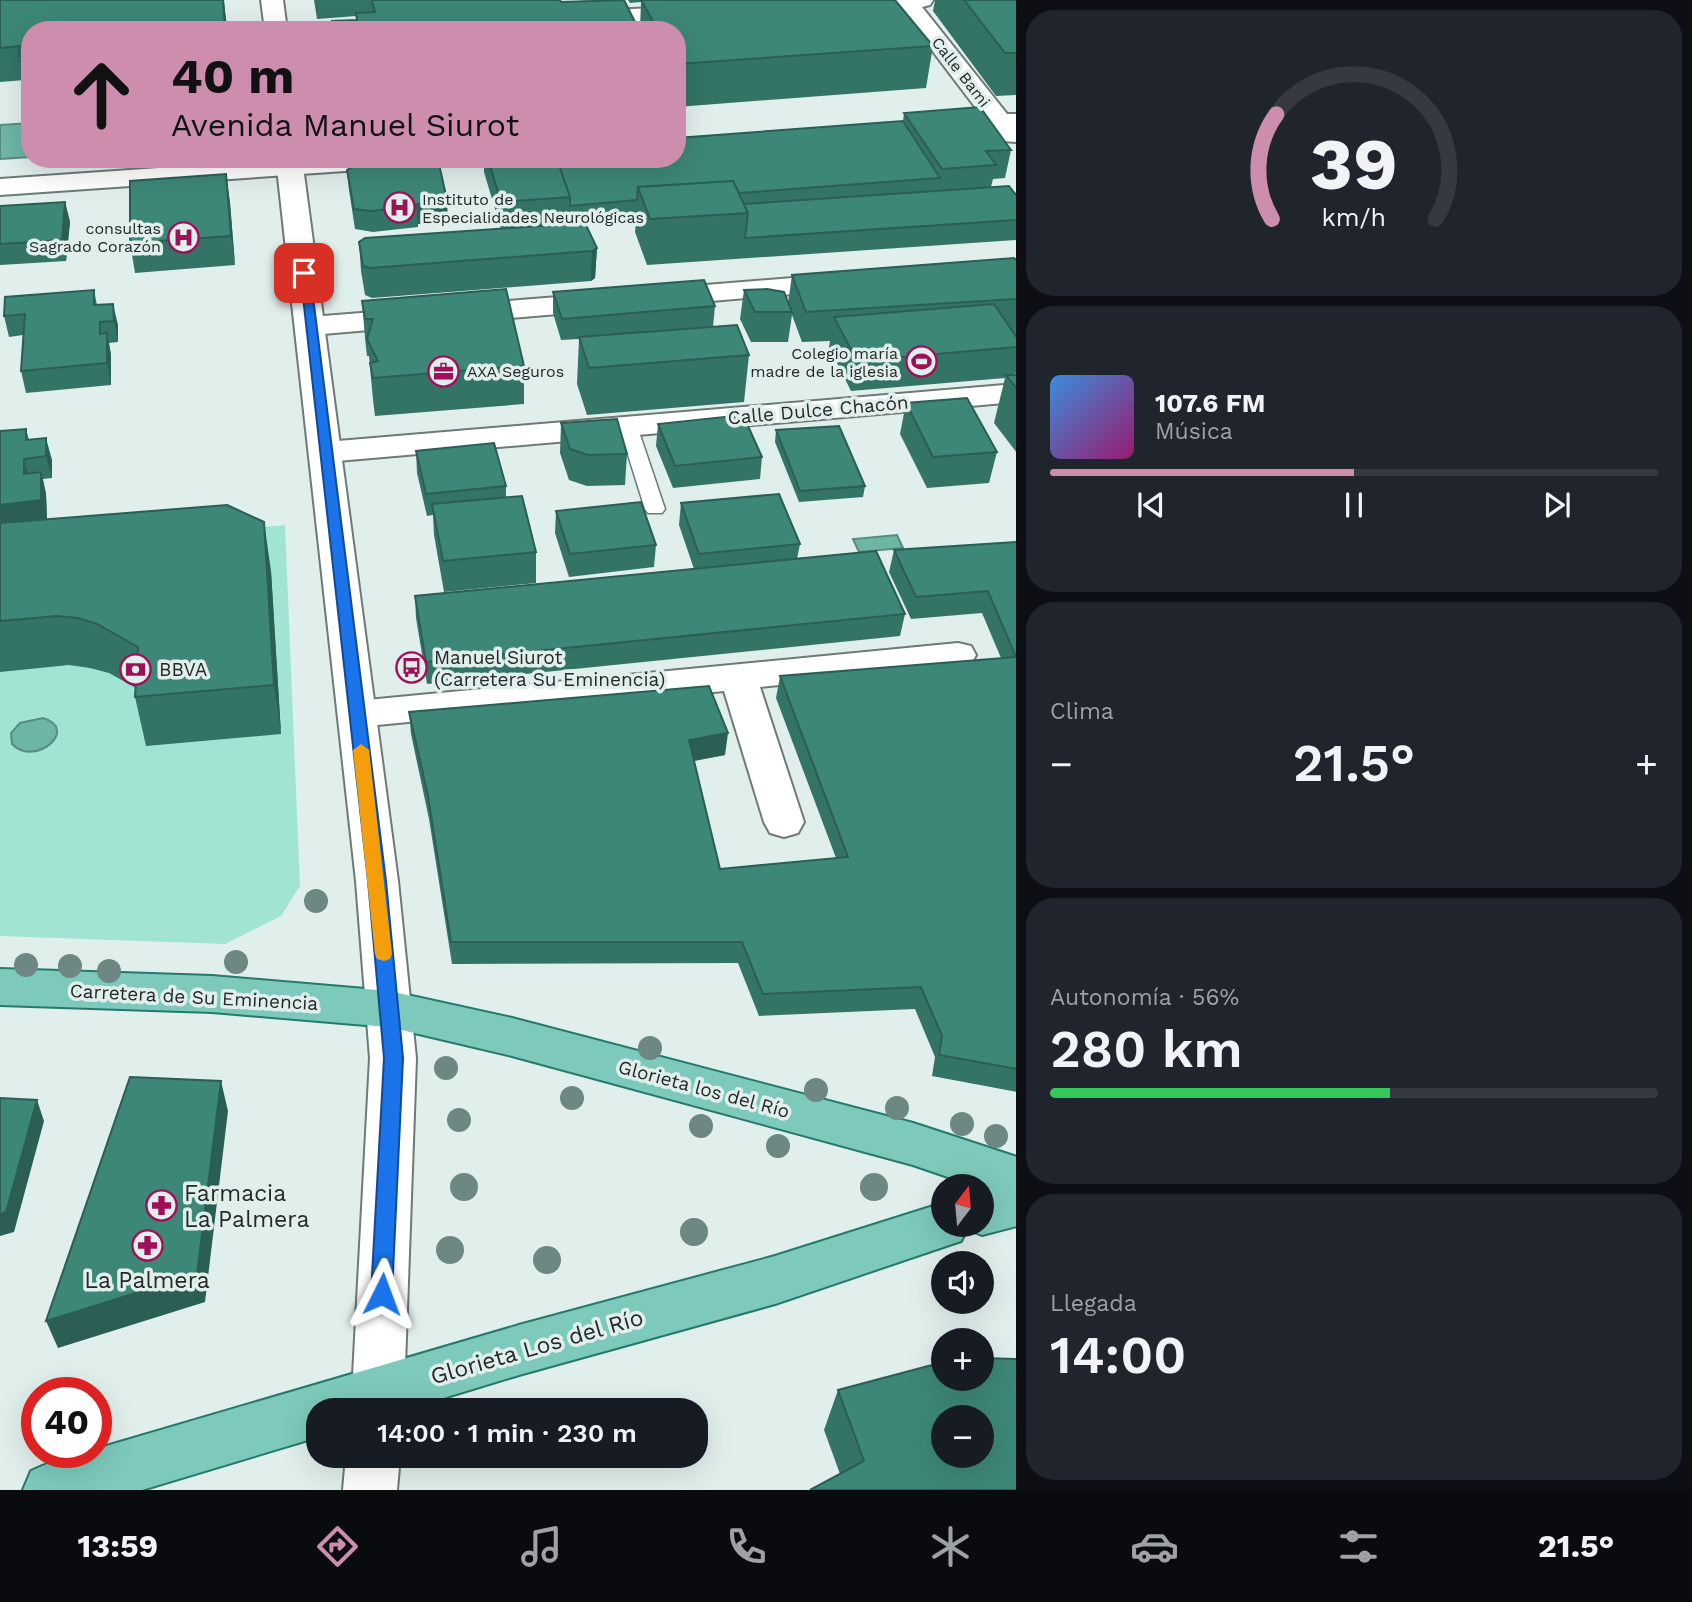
<!DOCTYPE html>
<html lang="es">
<meta charset="utf-8">
<style>
:root{--surface:#171b24;--page:#20242c;--text:#f1f3f6;--muted:#9ea1a6;--line:#363941;--accent:#cd8daf}
body{margin:0;font-family:"Work Sans",sans-serif;background:var(--page);color:var(--text);height:100vh;display:flex;flex-direction:column;font-size:26px;white-space:nowrap}
*{box-sizing:border-box;margin:0}
p{font-size:23px;color:var(--muted)}
.icon{flex:none;width:38px;height:38px;fill:none;stroke:currentColor;stroke-width:2;stroke-linecap:round;stroke-linejoin:round}
.map{position:relative;flex:1;overflow:hidden}
.panel{display:flex;flex-direction:column;gap:10px;padding:10px;background:#0d0f14;width:676px}
.panel>*{flex:none}
.hud{position:absolute;left:21px;top:21px;width:665px;height:147px;border-radius:28px;box-shadow:0 7px 28px #0002;background:#cd8daf;color:#111;overflow:hidden}
.needle{width:46px;rotate:16deg}
.fabs{position:absolute;left:931px;top:1174px;display:grid;gap:14px}
.fabs a{display:grid;place-items:center;width:63px;height:63px;border-radius:50%;background:var(--surface);box-shadow:0 7px 28px #0002;font-size:35px}
.speed{position:absolute;left:21px;top:1377px;display:flex;gap:14px;font-size:35px;font-weight:700;text-align:center}
.speed>*{display:grid;place-content:center;width:91px;height:91px;border-radius:50%;background:var(--surface);box-shadow:0 7px 28px #0002;line-height:1}
.speed .limit{border:10px solid #d22;background:#fff;color:#111}
.pin{position:absolute;display:grid;place-items:center;width:60px;height:60px;color:#fff;margin:-30px;border-radius:14px;box-shadow:0 4px 10px #0006}
.me{position:absolute;width:77px;margin:-38px;rotate:3deg;stroke-linejoin:round;filter:drop-shadow(0 0 5px #0008)}
.turn{display:flex;align-items:center;gap:24px;height:147px;padding:0 35px;font-size:32px}
.turn .icon{width:91px;height:91px;stroke-width:2.5}
.turn b{display:block;font-size:49px;line-height:60px}
.big{font-size:52px;font-weight:600;line-height:1.1}
.panel .tile{flex:1;display:flex;flex-direction:column;justify-content:center;gap:10px;min-width:0;padding:0 24px;border-radius:28px;background:var(--page)}
.panel .dial{align-items:center;gap:0}
.dial svg{height:182px;overflow:visible;fill:none;stroke:var(--line);stroke-width:7;stroke-linecap:round;text-anchor:middle}
.dial text{fill:var(--text);stroke:none}
.song{display:flex;align-items:center;gap:21px}
.cover{width:84px;height:84px;border-radius:10px;background:linear-gradient(135deg,hsl(210 70% 55%),hsl(320 70% 35%))}
.played{height:7px;border-radius:4px;background:linear-gradient(90deg,var(--accent) 50%,var(--line) 50%)}
.keys{display:flex;justify-content:space-around;direction:ltr}
.heat{display:flex;justify-content:space-between;align-items:center;font-size:38px;direction:ltr}
.charge{height:10px;border-radius:5px;background:linear-gradient(90deg,#34c759 56%,var(--line) 0)}
.trip{position:absolute;left:306px;top:1398px;width:402px;height:70px;border-radius:28px;background:var(--surface);box-shadow:0 7px 28px #0002;font-weight:600;line-height:70px;text-align:center}
.tab-bar{display:flex;height:112px;justify-content:space-around;align-items:center;background:#090b0e;color:var(--muted)}
.tab-bar .icon{width:49px;height:49px}
.tab-bar .active{color:var(--accent)}
.tab-bar b{font-size:32px;color:var(--text)}
main{display:flex;flex:1;min-height:0}
.map>svg:first-child{display:block}
.green{fill:#a2e4d4}
.water{fill:#6db6a5;stroke:#578c80;stroke-width:2}
.lines{fill:none;stroke-linecap:round;stroke-linejoin:round}
.service-casing{stroke:#6d7a76;stroke-width:3}
.minor-casing{stroke:#6d7a76;stroke-width:4}
.tertiary-casing{stroke:#6d7a76;stroke-width:4}
.primary-casing{stroke:#257a6b;stroke-width:4}
.service{fill:#fff;fill-rule:evenodd}
.minor{fill:#fff;fill-rule:evenodd}
.tertiary{fill:#fff;fill-rule:evenodd}
.primary{fill:#7dc9bc;fill-rule:evenodd}
.tree{fill:#6d8782}
.wall{fill:#347467}
.shaded-wall{fill:#2b5e54}
.building{fill:#3d8778;stroke:#2b5e54;stroke-width:2;fill-rule:evenodd}
.route{fill:#1a73e8;stroke:#114b97;stroke-width:2}
.slow{fill:#f59e0b}
.labels{text-anchor:middle;dominant-baseline:central;stroke-width:7;stroke-linejoin:round;paint-order:stroke}
.far-street-label{font-size:16px;fill:#242928;stroke:#e1efec}
.far-poi-label{font-size:16px;fill:#242928;stroke:#e1efec;text-anchor:start}
.street-label{font-size:19px;fill:#242928;stroke:#e1efec}
.poi-label{font-size:19px;fill:#242928;stroke:#e1efec;text-anchor:start}
.near-poi-label{font-size:23px;fill:#242928;stroke:#e1efec;text-anchor:start}
.near-street-label{font-size:23px;fill:#242928;stroke:#e1efec}
</style>
<main>
<div class="map">
<svg width="1017" height="1490" viewBox="0 0 1017 1490">
<rect width="100%" height="100%" fill="#e1efec"/>
<!-- green -->
<path class="green" d="M285,525L300,886L281,916L225,944L0,936V551Z"/>
<!-- water -->
<path class="water" d="M30,123V157L0,159V125Z
M897,535L903,548L859,552L853,539Z
M43,718C80,729 35,768 12,744L11,733L20,723Z"/>
<g class="lines">
<defs>
<path id="service" d="M191,159H207L209,172L206,175H196Z
M628,420L637,426L665,509L662,513H648L645,509L619,426Z"/>
<path id="minor" d="M585,0H607L612,10L693,6L701,8L704,13L701,18L693,20L609,24L594,19Z
M836,0H933L930,5L922,7L1007,114H1017V142L1002,141L993,130L938,133L929,131L926,126L929,121L982,116L900,8L844,11L836,9L833,4Z
M288,159H416L412,164L403,167L0,195V179Z
M842,274L852,277L856,283L852,289L311,335L301,332L296,326L301,320L311,317Z
M1017,384V402L326,462L315,459L310,452L315,445L326,442Z
M958,643L971,646L976,655L971,664L958,667L760,687L804,822L798,833L784,837L770,833L764,822L724,691L357,727L344,723L338,714L344,705L357,701Z
M346,1456H400L397,1490H343Z"/>
<path id="tertiary" d="M261,0H283L287,30H265Z
M276,159H302L398,881L416,1058L404,1394L397,1410H359L352,1394L370,1058L356,881Z"/>
<path id="primary" d="M0,969L212,976L389,991L512,1018L913,1123L1017,1157V1226L982,1235L967,1229L961,1241L775,1304L519,1375L404,1410H318V1437L142,1490H23L31,1471C51,1462 74,1452 96,1452V1449L519,1325L775,1256L943,1203V1225H982V1191L986,1190L913,1165L512,1056L389,1027L212,1012L0,1005Z"/>
</defs>
<!-- service casing -->
<use href="#service" class="service-casing"/>
<!-- minor casing -->
<use href="#minor" class="minor-casing"/>
<!-- tertiary casing -->
<use href="#tertiary" class="tertiary-casing"/>
<!-- primary casing -->
<use href="#primary" class="primary-casing"/>
<!-- service -->
<use href="#service" class="service"/>
<!-- minor -->
<use href="#minor" class="minor"/>
<!-- tertiary -->
<use href="#tertiary" class="tertiary"/>
<!-- primary -->
<use href="#primary" class="primary"/>
</g>
<!-- trees -->
<g class="tree">
<circle cx="316" cy="901" r="12"/>
<circle cx="236" cy="962" r="12"/>
<circle cx="26" cy="965" r="12"/>
<circle cx="70" cy="966" r="12"/>
<circle cx="109" cy="971" r="12"/>
<circle cx="650" cy="1048" r="12"/>
<circle cx="446" cy="1068" r="12"/>
<circle cx="816" cy="1090" r="12"/>
<circle cx="572" cy="1098" r="12"/>
<circle cx="897" cy="1108" r="12"/>
<circle cx="459" cy="1120" r="12"/>
<circle cx="962" cy="1124" r="12"/>
<circle cx="701" cy="1126" r="12"/>
<circle cx="996" cy="1136" r="12"/>
<circle cx="778" cy="1146" r="12"/>
<circle cx="464" cy="1187" r="14"/>
<circle cx="874" cy="1187" r="14"/>
<circle cx="694" cy="1232" r="14"/>
<circle cx="450" cy="1250" r="14"/>
<circle cx="547" cy="1260" r="14"/>
</g>
<!-- wall -->
<path class="wall" d="M0,0H224L227,30H30V90H27L25,80L0,82Z
M314,0H560L357,20L356,16L317,19Z
M628,0H895L933,46L926,88L677,107V30H640L641,2L630,3Z
M935,0H1017V95L996,96L933,11Z
M904,113L1011,150L1005,178L993,179L991,187L1017,196V240L647,265L635,232L636,221L586,225L597,248L595,278L591,281L372,298L365,295L361,271L359,242L501,229L484,172V159H677L903,121Z
M409,166L448,220L418,224V227L373,232L355,229L349,190L347,170Z
M226,174L230,203L235,265L135,273L130,243Z
M65,202L70,222L66,261L0,265V206Z
M792,275L1017,299V370L1015,375H1017V453L994,423L1005,378L851,391L829,347L830,341L802,342L792,315L788,342H751L740,319L744,290L788,303Z
M94,290L97,305L118,325V342L109,343L111,355V385L26,393L21,371L23,335L9,337L4,316Z
M553,292L715,306L713,327L749,355L744,402L587,415L577,384L579,339L561,340L553,313Z
M362,301L524,366V404L375,416L373,400L369,356H367L365,338Z
M906,403L997,452L989,483L927,488L900,434Z
M561,423L627,454L625,485L587,486L569,480L560,453Z
M658,424L762,457L760,479L673,488L656,446Z
M26,429L29,440L52,460V478L43,479L46,494L47,519L271,571L281,734L146,746L135,697L136,688L109,673L90,668L69,665L0,672V431Z
M776,430L865,486L863,497L799,502L775,442Z
M416,451L506,486V497L536,552V583L444,592L434,535L433,515L427,516L417,473Z
M681,503L800,544L797,559L905,614L900,636L427,684L416,618L415,596L694,569L679,525Z
M556,511L656,545L654,567L569,577L555,533Z
M1017,542V1092L932,1076L935,1057L915,1009L759,1016L738,963L452,964L429,819L411,734L409,712L725,755L694,761L720,869L836,858L776,698L780,676L1001,658L982,613L911,619L889,572L894,550Z
M838,1390L1017,1490L840,1474L824,1430Z"/>
<!-- shaded-wall -->
<path class="shaded-wall" d="M223,0L227,25V30H226Z
M226,174L230,203L235,265L231,236Z
M447,200L448,220L418,224L416,204Z
M65,202L70,222L66,261L62,240Z
M597,248L595,278L591,281L592,251Z
M113,304L118,325V342L114,321Z
M107,333L111,355V385L107,363Z
M46,438L52,460V478L46,456Z
M24,459L30,481L24,474Z
M41,472L46,494L47,522L0,528V505Z
M264,522L271,571L281,734L274,685Z
M728,733L725,755L687,762L689,740Z
M221,1081L228,1111L205,1302L58,1348L46,1321Z
M37,1100L44,1121L14,1232L0,1236V1214Z"/>
<!-- building -->
<path class="building" d="M0,0H223L225,28L208,30H30V56H19L20,46L0,48Z
M372,0H560L561,2L624,0L639,30H334L332,21L357,20L356,13L375,12Z
M641,0H895L933,46L678,64L677,30H658Z
M964,0H1017V53H1005Z
M980,107L1011,150L986,151L996,165L942,169L904,113Z
M903,121L940,178L739,193L733,181L638,187L637,200L570,206V197L557,159H677V138Z
M488,159H557L570,197L501,202Z
M409,163V166L439,164L447,200L416,204L417,206L371,211L354,209L347,170L354,166Z
M226,174L231,236L130,243V181Z
M733,181L748,213L650,219L638,187Z
M1009,186L1017,196V220L745,238L748,213L744,204Z
M65,202L62,240L0,244V206Z
M585,223L597,248L592,251L370,268L363,266L359,242L365,238Z
M1014,258L1017,261V299L806,312L792,275Z
M704,280L715,306L562,319L553,292Z
M506,289L524,366L373,378L370,363L378,361L367,339L373,319H365L362,301Z
M767,289L784,292L792,312H755L744,290Z
M94,290V305L113,304L114,321L100,322V334L107,333V363L21,371L25,314L4,316L5,297Z
M994,304L1017,338V347L857,361L834,317Z
M737,325L749,355L589,368L579,337Z
M1006,375H1017V389Z
M967,398L997,452L933,457L906,403Z
M743,415L762,457L675,466L658,424Z
M617,419L627,454L588,455L570,449L561,423Z
M839,426L865,486L800,491L776,430Z
M26,429V440L46,438V456L24,459V474L41,472V500L0,505V431Z
M494,443L506,486L426,494L416,451Z
M779,494L800,544L699,554L681,503Z
M522,496L536,552L443,561L432,504Z
M641,502L656,545L570,554L556,511Z
M227,505L264,522L274,685L135,697L138,647L97,624L78,618L57,616L0,621V523Z
M1017,542V1069L939,1055L942,1036L921,987L763,994L742,942H451L428,796L409,712L709,686L728,733L689,740L720,869L848,857L780,676L1016,657L988,591L916,597L894,550Z
M876,551L905,614L426,662L415,596Z
M130,1077L221,1081L197,1274L46,1321Z
M0,1098L37,1100L6,1212L0,1214Z
M982,1358L1017,1359V1490H810L864,1461L838,1390L943,1362V1379H982ZM943,1418H982V1456H943Z"/>
<!-- route -->
<path class="route" d="M300,270L310,273L386,881L403,1058L392,1294L389,1301L382,1303L374,1301L371,1294L384,1058L368,881Z"/>
<!-- slow -->
<path class="slow" d="M361,744L369,750L392,954L390,959L384,961L377,959L375,954L353,750Z"/>
<!-- icons -->
<defs>
<symbol id="hospital-ring" viewBox="-11 -11 22 22"><circle r="9.5" fill="#e1efec" stroke="#a01059" stroke-width="1.5"/><path d="M-5-5h3v3.5h4V-5h3V5h-3V1.5h-4V5h-3Z" fill="#a01059"/></symbol>
<symbol id="stadium-ring" viewBox="-11 -11 22 22"><circle r="9.5" fill="#e1efec" stroke="#a01059" stroke-width="1.5"/><path d="M0-5a6.5 5 0 1 0 0 10a6.5 5 0 1 0 0-10ZM-3.5-1.8h7v3.6h-7Z" fill="#a01059"/></symbol>
<symbol id="office-ring" viewBox="-11 -11 22 22"><circle r="9.5" fill="#e1efec" stroke="#a01059" stroke-width="1.5"/><path d="M-6-3h4V-5.5h4V-3h4V5H-6ZM-1-4.5V-3h2v-1.5ZM-6 0V1H6V0Z" fill="#a01059"/></symbol>
<symbol id="bus-ring" viewBox="-11 -11 22 22"><circle r="9.5" fill="#e1efec" stroke="#a01059" stroke-width="1.5"/><path d="M-5-6H5V4H4V6H2V4H-2V6H-4V4H-5ZM-3.5-4V0h7V-4ZM-3.5 1.2v1.5H-2V1.2ZM2 1.2v1.5H3.5V1.2Z" fill="#a01059"/></symbol>
<symbol id="bank-ring" viewBox="-11 -11 22 22"><circle r="9.5" fill="#e1efec" stroke="#a01059" stroke-width="1.5"/><path d="M-6-4H6V4H-6ZM0-2.3a2.3 2.3 0 1 0 0 4.6a2.3 2.3 0 1 0 0-4.6Z" fill="#a01059"/></symbol>
<symbol id="pharmacy-ring" viewBox="-11 -11 22 22"><circle r="9.5" fill="#e1efec" stroke="#a01059" stroke-width="1.5"/><path d="M-2-6h4v4h4v4h-4v4h-4v-4h-4v-4h4Z" fill="#a01059"/></symbol>
</defs>
<g fill-rule="evenodd">
<use href="#hospital-ring" x="382" y="190" width="35" height="35"/>
<use href="#hospital-ring" x="166" y="220" width="35" height="35"/>
<use href="#stadium-ring" x="904" y="344" width="35" height="35"/>
<use href="#office-ring" x="426" y="354" width="35" height="35"/>
<use href="#bus-ring" x="394" y="650" width="35" height="35"/>
<use href="#bank-ring" x="118" y="652" width="35" height="35"/>
<use href="#pharmacy-ring" x="144" y="1188" width="35" height="35"/>
<use href="#pharmacy-ring" x="130" y="1228" width="35" height="35"/>
</g>
<g class="labels">
<!-- far-street labels -->
<g class="far-street-label">
<text transform="translate(961 72) rotate(52)">Calle Bami</text>
</g>
<!-- far-poi labels -->
<g class="far-poi-label">
<text x="422" y="199">Instituto de<tspan x="422" dy="18">Especialidades Neurológicas</tspan></text>
<text x="161" y="228" text-anchor="end">consultas<tspan x="161" dy="18">Sagrado Corazón</tspan></text>
<text x="898" y="353" text-anchor="end">Colegio maría<tspan x="898" dy="18">madre de la iglesia</tspan></text>
<text x="467" y="371">AXA Seguros</text>
</g>
<!-- street labels -->
<g class="street-label">
<text transform="translate(818 410) rotate(-5)">Calle Dulce Chacón</text>
<text transform="translate(194 997) rotate(3)">Carretera de Su Eminencia</text>
<text transform="translate(704 1089) rotate(15)">Glorieta los del Río</text>
</g>
<!-- poi labels -->
<g class="poi-label">
<text x="434" y="657">Manuel Siurot<tspan x="434" dy="22">(Carretera Su Eminencia)</tspan></text>
<text x="159" y="669">BBVA</text>
</g>
<!-- near-poi labels -->
<g class="near-poi-label">
<text x="184" y="1193">Farmacia<tspan x="184" dy="26">La Palmera</tspan></text>
<text x="147" y="1280" text-anchor="middle">La Palmera</text>
</g>
<!-- near-street labels -->
<g class="near-street-label">
<text transform="translate(537 1347) rotate(-16)">Glorieta Los del Río</text>
</g>
</g>
</svg>
<div class="fabs">
<a><svg class="needle" viewBox="-14 -14 28 28"><path d="M0-13l5 13h-10z" fill="#e53935"/><path d="M0 13l5-13h-10z" fill="#9ea1a6"/></svg></a>
<a><svg class="icon" aria-label="sound" viewBox="0 0 24 24"><path d="M4 9h4l5-4v14l-5-4H4zM17 9q2 3 0 6"/></svg></a>
<a>+</a>
<a>−</a>
</div>
<div class="speed"><div class="limit">40</div></div>
<div class="pin" style="left:304px;top:273px;background:#d93025"><svg class="icon" aria-label="arrive" viewBox="0 0 24 24"><path d="M6 21V4h12l-3 4 3 4H6"/></svg></div>
<svg class="me" style="left:382px;top:1294px" viewBox="-20 -20 40 40"><path d="M0-17L14 15 0 8-14 15z" fill="#1a73e8" stroke="#fff" stroke-width="4"/></svg>
<div class="trip">14:00 · 1 min · 230 m</div>
<div class="hud">
<div class="turn"><svg class="icon" aria-label="ahead" viewBox="0 0 24 24"><path d="M12 20V5M6 11l6-6 6 6"/></svg><div><b>40 m</b>Avenida Manuel Siurot</div></div>
</div>
</div>
<section class="panel">
<div class="tile dial"><svg viewBox="0 0 100 80">
<path d="M14 69A42 42 0 1 1 86 69"/>
<path d="M14 69A42 42 0 0 1 16 23" stroke="#cd8daf"/>
<text x="50" y="56" font-size="32" font-weight="700">39</text>
<text x="50" y="72" font-size="11">km/h</text>
</svg></div>
<div class="tile">
<div class="song"><i class="cover"></i><div><b>107.6 FM</b><p>Música</p></div></div>
<div class="played"></div>
<div class="keys"><svg class="icon" aria-label="previous" viewBox="0 0 24 24"><path d="M18 5L8 12l10 7zM5 5v14"/></svg><svg class="icon" aria-label="pause" viewBox="0 0 24 24"><path d="M8 5v14M16 5v14"/></svg><svg class="icon" aria-label="next" viewBox="0 0 24 24"><path d="M6 5l10 7-10 7zM19 5v14"/></svg></div>
</div>
<div class="tile"><p>Clima</p>
<div class="heat"><a>−</a><b class="big">21.5°</b><a>+</a></div>
</div>
<div class="tile"><p>Autonomía · 56%</p><b class="big">280 km</b><div class="charge"></div></div>
<div class="tile"><p>Llegada</p><b class="big">14:00</b></div>
</section>
</main>
<nav class="tab-bar">
<b>13:59</b>
<svg class="icon active" aria-label="directions" viewBox="0 0 24 24"><path d="M12 3l9 9-9 9-9-9zM9 14v-3h6M13 9l2 2-2 2"/></svg>
<svg class="icon" aria-label="music" viewBox="0 0 24 24"><path d="M9 18V5l10-2v13"/><circle cx="6" cy="18" r="3"/><circle cx="16" cy="16" r="3"/></svg>
<svg class="icon" aria-label="phone" viewBox="0 0 24 24"><path d="M5 4h4l2 5-3 2q2 4 5 5l2-3 5 2v4C11 20 4 13 5 4z"/></svg>
<svg class="icon" aria-label="climate" viewBox="0 0 24 24"><path d="M12 3v18M4 7l16 10M4 17L20 7"/></svg>
<svg class="icon" aria-label="car" viewBox="0 0 24 24"><path d="M5 17H2v-5l4-1 3-4h7l3 4 3 1v5h-3M9 17h6M6 11h13"/><circle cx="7" cy="17" r="2"/><circle cx="17" cy="17" r="2"/></svg>
<svg class="icon" aria-label="filters" viewBox="0 0 24 24"><path d="M4 7h16M4 17h16"/><circle cx="9" cy="7" r="2"/><circle cx="15" cy="17" r="2"/></svg>
<b>21.5°</b>
</nav>
